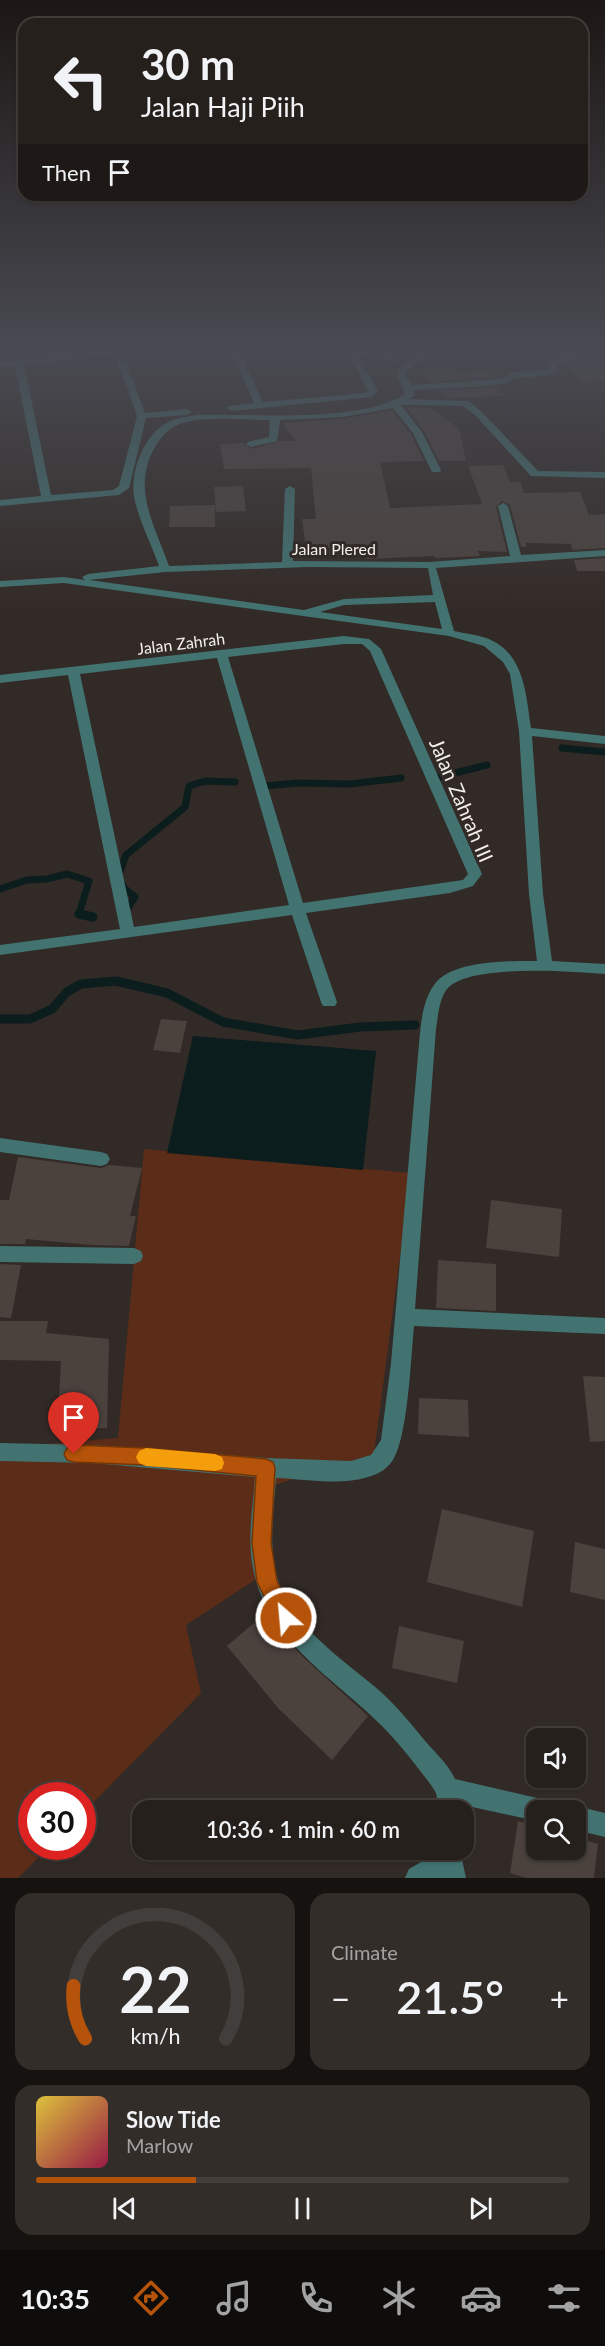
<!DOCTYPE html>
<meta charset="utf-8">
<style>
:root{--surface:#26201c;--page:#322d29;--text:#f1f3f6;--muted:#a4a3a3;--line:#423e3b;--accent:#b45309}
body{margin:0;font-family:Lato,sans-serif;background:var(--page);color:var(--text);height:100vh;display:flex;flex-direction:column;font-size:22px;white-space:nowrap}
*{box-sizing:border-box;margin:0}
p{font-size:20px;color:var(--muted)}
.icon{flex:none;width:33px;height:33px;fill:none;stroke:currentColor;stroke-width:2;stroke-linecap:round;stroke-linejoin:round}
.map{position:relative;height:1878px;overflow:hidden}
.details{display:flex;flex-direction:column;gap:15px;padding:15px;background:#15120f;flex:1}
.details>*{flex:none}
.hud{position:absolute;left:18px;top:18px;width:570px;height:183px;border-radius:18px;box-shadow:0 2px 4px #0004,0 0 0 2px var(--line);background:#26201c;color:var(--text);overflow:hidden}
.fabs{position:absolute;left:526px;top:1728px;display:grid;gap:12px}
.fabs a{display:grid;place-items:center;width:60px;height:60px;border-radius:12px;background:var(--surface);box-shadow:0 2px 4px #0004,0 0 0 2px var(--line);font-size:30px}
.speed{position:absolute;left:18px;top:1782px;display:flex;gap:12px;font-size:30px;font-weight:700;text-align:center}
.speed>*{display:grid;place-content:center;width:78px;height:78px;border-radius:50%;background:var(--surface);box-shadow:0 2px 4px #0004,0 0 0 2px var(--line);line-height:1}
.speed .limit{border:9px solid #d22;background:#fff;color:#111}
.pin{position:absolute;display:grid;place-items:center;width:51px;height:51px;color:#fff;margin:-62px -26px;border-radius:50% 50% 50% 0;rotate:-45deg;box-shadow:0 0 6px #0007}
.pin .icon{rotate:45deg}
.me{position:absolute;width:66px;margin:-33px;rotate:333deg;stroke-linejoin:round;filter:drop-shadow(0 0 4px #0008)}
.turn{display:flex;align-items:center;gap:21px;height:126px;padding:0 24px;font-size:27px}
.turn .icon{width:78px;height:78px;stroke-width:2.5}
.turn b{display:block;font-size:42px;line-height:51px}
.then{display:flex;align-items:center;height:57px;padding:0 24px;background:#0003;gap:12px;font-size:22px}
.big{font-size:45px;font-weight:600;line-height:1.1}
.details .tile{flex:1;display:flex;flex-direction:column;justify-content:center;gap:9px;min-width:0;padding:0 21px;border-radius:18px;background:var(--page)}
.details .dial{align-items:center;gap:0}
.dial svg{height:156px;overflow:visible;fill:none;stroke:var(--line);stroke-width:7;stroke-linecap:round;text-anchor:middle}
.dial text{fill:var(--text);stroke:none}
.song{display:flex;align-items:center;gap:18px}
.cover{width:72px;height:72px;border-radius:9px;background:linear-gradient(135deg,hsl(50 70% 55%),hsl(340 70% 35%))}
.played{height:6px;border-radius:3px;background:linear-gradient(90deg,var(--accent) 30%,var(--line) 30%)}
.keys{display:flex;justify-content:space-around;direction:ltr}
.heat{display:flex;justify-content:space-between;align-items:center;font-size:33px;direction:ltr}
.details .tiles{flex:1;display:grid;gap:15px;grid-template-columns:1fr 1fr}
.tile:last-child{grid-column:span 2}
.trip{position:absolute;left:132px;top:1800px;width:342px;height:60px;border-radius:18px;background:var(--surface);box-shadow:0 2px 4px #0004,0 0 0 2px var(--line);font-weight:600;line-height:60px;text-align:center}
.menu{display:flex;height:96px;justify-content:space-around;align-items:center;background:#0f0d0b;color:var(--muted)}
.menu .icon{width:42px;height:42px}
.menu .on{color:var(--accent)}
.menu b{font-size:27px;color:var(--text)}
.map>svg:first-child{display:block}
.green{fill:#5b2d19}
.water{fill:#0b1d1c}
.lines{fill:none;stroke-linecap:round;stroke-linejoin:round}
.stream-far1{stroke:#0b1d1c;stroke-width:7}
.stream{stroke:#0b1d1c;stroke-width:9}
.building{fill:#4b423e}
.minor{fill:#427371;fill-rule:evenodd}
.route{fill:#b45309;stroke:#753606;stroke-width:1.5}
.slow{fill:#f59e0b}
.labels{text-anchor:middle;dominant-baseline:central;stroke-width:6;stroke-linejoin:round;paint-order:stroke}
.far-street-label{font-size:16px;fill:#f4efec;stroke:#322a26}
.street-label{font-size:20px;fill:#f4efec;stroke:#322a26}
</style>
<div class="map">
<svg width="605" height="1878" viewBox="0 0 605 1878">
<rect width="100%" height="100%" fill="#322a26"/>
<!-- green -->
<path class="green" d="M144,1149L411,1173L374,1454L268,1487L270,1570L186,1625L201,1693L83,1813L82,1796H32V1846L49,1847L18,1878H0V1448L118,1438Z"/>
<!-- water -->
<path class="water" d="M193,1036L376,1051L363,1170L167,1153Z"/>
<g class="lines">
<!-- stream-far1 -->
<path class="stream-far1" d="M562,748L605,752
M439,777L487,765
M265,786L297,783L350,784L401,778
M0,889L27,880L47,879L67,874L89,881L79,914L86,915
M125,912L135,897L124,888L118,877L126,855L185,807L189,786L205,781L235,782"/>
<!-- stream -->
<path class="stream" d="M79,914L93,917
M0,1019H30L52,1009L67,992L81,984L116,981L167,993L223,1022L298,1035L360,1027L415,1025"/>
</g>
<!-- building -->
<path class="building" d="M589,358L605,372V380L584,383L563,364Z
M448,366L456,374L486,370L492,377L431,382L419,370Z
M498,387L504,396L447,398L440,391Z
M406,407L431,408L459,429L466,461H439L424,431Z
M392,410L411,434L424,461L380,462L390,508L482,504L468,466L503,465L510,482H520L524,493L580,492L589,515L605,514V548L572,550L571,544L526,543V547H521L510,505L502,501L496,507L507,552L478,551L480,556L435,558L434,556L367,559L365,554L307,556L302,519H316L311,468L224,469L220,444L244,443L252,449L279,441H296L282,423L343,419Z
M243,486L246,511L216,512L214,487Z
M215,505V527H169L170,506Z
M605,558V571H577L574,560Z
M161,1019L187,1021L180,1053L153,1050Z
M18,1157L101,1168L109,1165L142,1168L130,1216H136L129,1246L91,1245L26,1239L25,1244H0V1200H9Z
M491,1200L562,1209L559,1257L486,1248Z
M438,1260L496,1264V1311L436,1308Z
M0,1264L21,1265L11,1318L0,1317Z
M0,1321H48L46,1333L109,1339L107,1428L57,1430L61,1361L0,1360Z
M583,1376L605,1377V1441L590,1442Z
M419,1398L468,1400L469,1437L418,1434Z
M442,1509L534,1531L522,1607L427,1582Z
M575,1542L605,1549V1600L570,1592Z
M267,1612L285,1638L303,1657L368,1716L332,1760L278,1708L227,1646Z
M399,1626L464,1641L457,1683L392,1668Z
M518,1821L537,1827V1850H576V1838L598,1844L594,1878H526L510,1873Z"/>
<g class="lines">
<!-- minor -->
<path class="minor" d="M98,351H126L123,353L145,413L187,409L192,412L187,415L146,418L129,488L119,495L0,506V500L41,496L15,366L0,368V362ZM115,354L137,416L119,486L113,490L51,495L24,365Z
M231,351H239L263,402L366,393L368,391L349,354L343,351H364L399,359L395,362L358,355L378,391L372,397L232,411L227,408L229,406L254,403Z
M422,351H432L406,371L405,375L412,385L488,380L502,379L513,372L549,370L548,359L584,353V357L556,363L558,371L554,375L515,378L508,383L488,386L414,390L415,395L409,399L468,401L481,411L538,471L605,472V478L531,476L475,415L463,406L401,405L422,432L441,470L440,472H432L413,433L393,408L343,417L280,420L277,441L251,447L246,444L248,442L269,437L270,420C242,420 210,416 182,423C170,427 161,436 155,447C131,488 155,526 169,566L282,562L285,489L290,486L295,489L293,561L429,562L510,556L498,506L503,503L508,506L521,555L605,550V556L436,568L454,631C466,634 481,635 491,640C525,656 526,696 531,728L605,736V744L532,736L543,894L552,961L605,964V974C571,972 469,963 447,989C439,999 438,1017 436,1029L415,1309L605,1318V1334L414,1326C411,1357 408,1433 394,1458C389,1468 379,1474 368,1477C340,1486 305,1479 276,1478C274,1508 269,1539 275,1569C286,1624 342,1658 381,1692C396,1706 408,1720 421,1736C432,1750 447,1762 455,1779L550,1801L553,1810H537V1821L463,1805V1810H439L436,1793L431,1785C416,1765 399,1743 381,1725C334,1678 266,1640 253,1568C247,1538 253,1507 255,1477L92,1463L0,1461V1443L92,1445L266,1458L351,1461L371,1455L381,1440L391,1363L419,1044C421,1024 422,1002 434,985C451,960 510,961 537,961L529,894L519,731L510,674L503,662L484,646L449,636L64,583L0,587V581L64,577L85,580L82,577L88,574L159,566C151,543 139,521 134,497C130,472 143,437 165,424C174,418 186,417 196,415C252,413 359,424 405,394L397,375L398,370ZM308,567L428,568L433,595L344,599L304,610L89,580L165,572ZM435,602L442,629L320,612L344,605Z
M344,636L369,639L381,649L482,874L473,886L450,893L306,913L337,1002L335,1006H323L321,1002L292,915L0,955V945L120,929L68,675L0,683V675ZM344,644H362L370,651L468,874L463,880L303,903L228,657ZM217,658L289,905L134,927L80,674Z
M0,1138L101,1152L107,1154L110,1159L107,1164L101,1166L0,1152Z
M0,1246L134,1248L141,1251L143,1256L141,1261L134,1264L0,1262Z
M576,1806L605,1813V1837L576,1830V1810H567Z
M438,1850H460L466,1878H405L409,1869L437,1853Z"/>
</g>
<!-- sky -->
<linearGradient id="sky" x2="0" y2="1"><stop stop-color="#1c1715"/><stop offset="0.57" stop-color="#494a52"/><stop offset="1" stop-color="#494a52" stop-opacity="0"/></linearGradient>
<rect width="605" height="614" fill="url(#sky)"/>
<!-- route -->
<path class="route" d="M74,1445L145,1448L266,1459L273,1462L275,1468L271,1543L277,1581L296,1618L293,1626L286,1629L279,1626L257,1582L252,1543L256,1476L145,1465L74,1462L67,1460L64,1454L67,1448Z"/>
<!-- slow -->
<path class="slow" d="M146,1448L215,1454L222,1457L224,1463L222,1469L215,1471L146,1466L139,1463L136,1457L139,1451Z"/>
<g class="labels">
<!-- far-street labels -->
<g class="far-street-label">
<text x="334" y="548">Jalan Plered</text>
<text transform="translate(181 643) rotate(-7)">Jalan Zahrah</text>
</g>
<!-- street labels -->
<g class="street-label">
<text transform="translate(462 800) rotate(67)">Jalan Zahrah III</text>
</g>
</g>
</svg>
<div class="fabs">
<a><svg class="icon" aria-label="sound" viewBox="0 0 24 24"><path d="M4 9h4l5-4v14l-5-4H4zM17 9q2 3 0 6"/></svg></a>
<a><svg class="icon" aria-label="search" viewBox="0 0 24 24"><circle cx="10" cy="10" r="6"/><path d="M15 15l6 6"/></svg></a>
</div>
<div class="speed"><div class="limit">30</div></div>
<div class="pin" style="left:74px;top:1454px;background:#d93025"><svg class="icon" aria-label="arrive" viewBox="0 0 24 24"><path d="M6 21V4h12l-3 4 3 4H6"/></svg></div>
<svg class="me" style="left:286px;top:1618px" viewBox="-20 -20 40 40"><circle r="17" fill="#b45309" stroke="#fff" stroke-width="3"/><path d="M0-11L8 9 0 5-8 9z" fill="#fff"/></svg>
<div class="trip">10:36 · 1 min · 60 m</div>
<div class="hud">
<div class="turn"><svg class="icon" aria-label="left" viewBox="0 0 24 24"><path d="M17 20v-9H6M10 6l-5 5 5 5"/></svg><div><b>30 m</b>Jalan Haji Piih</div></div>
<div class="then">Then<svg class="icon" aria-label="arrive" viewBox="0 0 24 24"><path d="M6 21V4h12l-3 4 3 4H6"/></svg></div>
</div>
</div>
<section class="details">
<div class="tiles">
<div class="tile dial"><svg viewBox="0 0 100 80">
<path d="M14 69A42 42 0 1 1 86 69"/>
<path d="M14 69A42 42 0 0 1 8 42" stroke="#b45309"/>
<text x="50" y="56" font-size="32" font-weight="700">22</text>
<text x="50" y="72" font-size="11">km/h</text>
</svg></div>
<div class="tile"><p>Climate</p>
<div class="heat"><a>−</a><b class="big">21.5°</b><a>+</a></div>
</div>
<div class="tile">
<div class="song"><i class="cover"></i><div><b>Slow Tide</b><p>Marlow</p></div></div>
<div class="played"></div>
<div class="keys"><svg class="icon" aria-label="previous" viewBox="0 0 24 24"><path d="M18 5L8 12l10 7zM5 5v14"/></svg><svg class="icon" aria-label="pause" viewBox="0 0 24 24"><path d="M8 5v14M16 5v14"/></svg><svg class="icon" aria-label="next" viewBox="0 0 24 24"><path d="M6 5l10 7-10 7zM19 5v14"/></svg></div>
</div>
</div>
</section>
<nav class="menu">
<b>10:35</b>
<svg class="icon on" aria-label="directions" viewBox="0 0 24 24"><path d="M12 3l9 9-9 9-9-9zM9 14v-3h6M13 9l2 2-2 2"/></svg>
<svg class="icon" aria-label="music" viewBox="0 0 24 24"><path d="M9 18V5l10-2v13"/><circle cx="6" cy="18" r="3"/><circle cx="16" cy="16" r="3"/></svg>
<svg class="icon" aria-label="phone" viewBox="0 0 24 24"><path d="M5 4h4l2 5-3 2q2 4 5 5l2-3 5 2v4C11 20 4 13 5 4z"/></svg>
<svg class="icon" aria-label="climate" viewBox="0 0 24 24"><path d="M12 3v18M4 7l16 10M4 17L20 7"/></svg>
<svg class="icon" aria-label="car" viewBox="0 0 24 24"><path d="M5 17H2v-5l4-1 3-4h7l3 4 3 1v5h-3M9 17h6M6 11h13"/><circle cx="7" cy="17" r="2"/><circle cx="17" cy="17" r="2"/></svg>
<svg class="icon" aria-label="filters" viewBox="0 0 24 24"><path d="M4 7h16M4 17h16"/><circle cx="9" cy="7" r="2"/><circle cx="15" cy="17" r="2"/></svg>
</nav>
